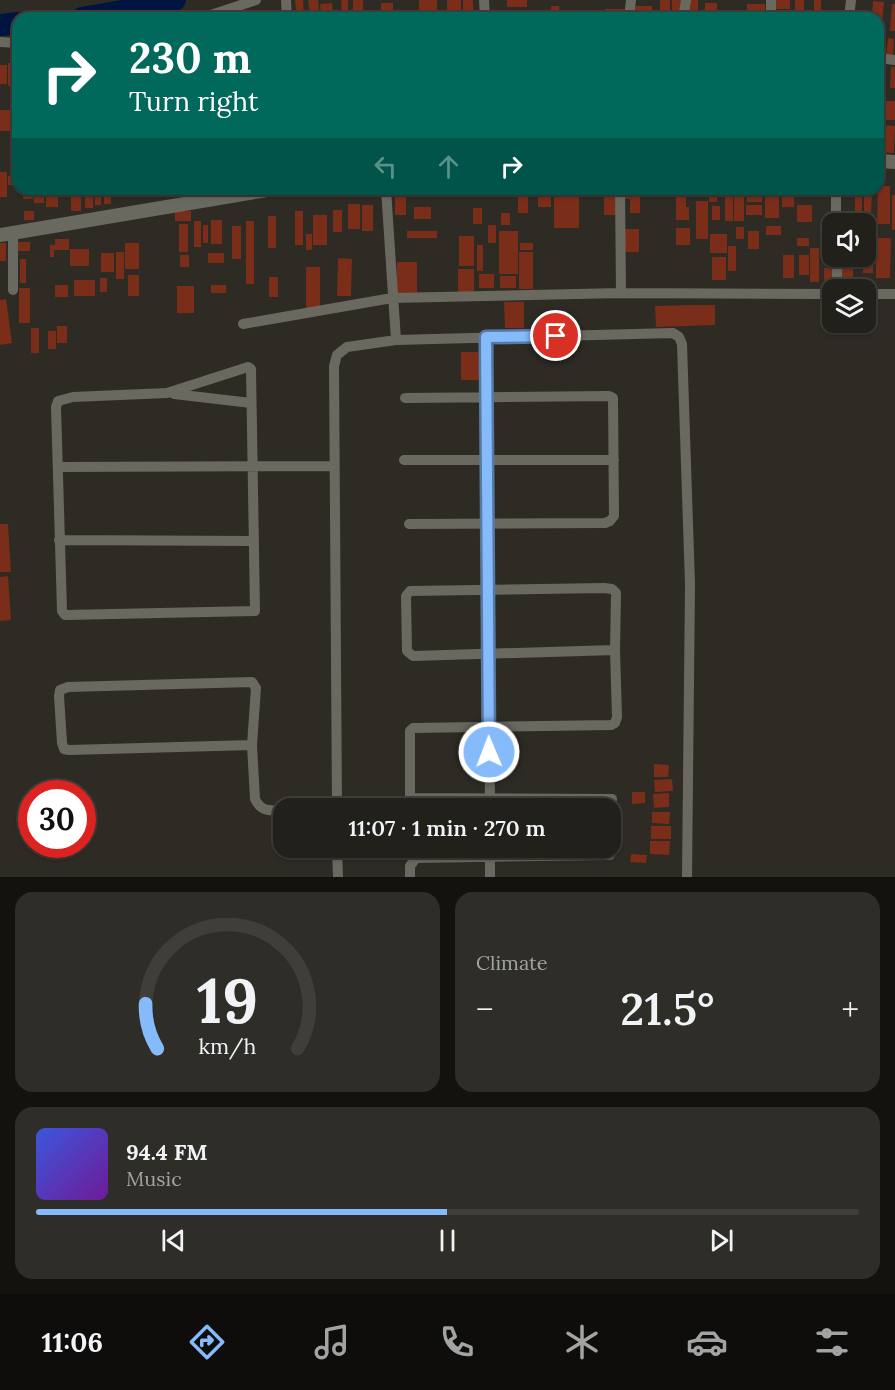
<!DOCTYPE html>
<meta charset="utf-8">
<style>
:root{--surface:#22201b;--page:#2e2d28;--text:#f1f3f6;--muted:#a2a3a3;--line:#3f3e3a;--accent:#85bbfb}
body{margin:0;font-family:Lora,serif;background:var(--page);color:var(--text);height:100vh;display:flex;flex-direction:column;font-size:22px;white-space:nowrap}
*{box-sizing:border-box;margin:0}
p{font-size:20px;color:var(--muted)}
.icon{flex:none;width:33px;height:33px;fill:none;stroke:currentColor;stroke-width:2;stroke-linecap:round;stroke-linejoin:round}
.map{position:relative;height:877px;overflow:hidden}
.panel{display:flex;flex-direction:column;gap:15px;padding:15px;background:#13120f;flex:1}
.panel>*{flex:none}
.hud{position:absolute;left:12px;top:12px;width:872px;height:183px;border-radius:18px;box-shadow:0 2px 4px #0004,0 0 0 2px var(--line);background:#00695c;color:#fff;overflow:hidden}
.tools{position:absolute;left:822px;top:213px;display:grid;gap:12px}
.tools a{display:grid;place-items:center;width:54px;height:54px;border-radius:12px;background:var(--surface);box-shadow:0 2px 4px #0004,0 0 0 2px var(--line);font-size:30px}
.speed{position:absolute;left:18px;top:780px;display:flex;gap:12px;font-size:30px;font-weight:700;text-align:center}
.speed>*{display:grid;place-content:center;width:78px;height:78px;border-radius:50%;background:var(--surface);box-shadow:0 2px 4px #0004,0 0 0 2px var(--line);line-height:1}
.speed .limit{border:9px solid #d22;background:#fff;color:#111}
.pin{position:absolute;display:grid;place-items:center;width:51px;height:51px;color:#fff;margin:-26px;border:3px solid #fff;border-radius:50%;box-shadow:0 2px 6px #0007}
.me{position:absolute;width:66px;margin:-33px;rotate:359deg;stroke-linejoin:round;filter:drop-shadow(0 0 4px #0008)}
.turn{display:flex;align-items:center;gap:21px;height:126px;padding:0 18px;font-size:27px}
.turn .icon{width:78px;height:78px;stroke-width:2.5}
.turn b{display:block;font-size:42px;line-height:51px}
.lanes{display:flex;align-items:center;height:57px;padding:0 18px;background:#0003;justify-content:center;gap:30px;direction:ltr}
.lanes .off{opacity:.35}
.big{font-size:45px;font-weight:600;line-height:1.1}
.panel .card{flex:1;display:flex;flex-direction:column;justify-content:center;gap:9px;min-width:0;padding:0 21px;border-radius:18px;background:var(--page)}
.panel .dial{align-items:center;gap:0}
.dial svg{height:156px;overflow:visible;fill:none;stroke:var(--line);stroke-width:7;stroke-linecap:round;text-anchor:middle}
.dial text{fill:var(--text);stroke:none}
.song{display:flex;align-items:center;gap:18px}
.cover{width:72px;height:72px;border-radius:9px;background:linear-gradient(135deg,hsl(230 70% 55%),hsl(280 70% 35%))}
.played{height:6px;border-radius:3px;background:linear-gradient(90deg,var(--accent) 50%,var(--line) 50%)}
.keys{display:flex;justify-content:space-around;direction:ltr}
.heat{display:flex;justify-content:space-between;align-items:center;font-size:33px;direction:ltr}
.panel .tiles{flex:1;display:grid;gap:15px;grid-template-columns:1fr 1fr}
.card:last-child{grid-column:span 2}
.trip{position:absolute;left:273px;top:798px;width:348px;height:60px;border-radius:18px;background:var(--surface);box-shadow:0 2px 4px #0004,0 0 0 2px var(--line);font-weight:600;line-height:60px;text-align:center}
.menu{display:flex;height:96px;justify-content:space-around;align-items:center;background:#0e0d0b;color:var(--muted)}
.menu .icon{width:42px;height:42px}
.menu .on{color:var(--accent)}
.menu b{font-size:27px;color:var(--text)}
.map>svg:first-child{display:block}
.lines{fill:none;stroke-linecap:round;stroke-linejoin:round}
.river{stroke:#001440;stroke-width:22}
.building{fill:#7a2d19}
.minor{stroke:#6a6960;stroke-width:10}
.tertiary{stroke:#6a6960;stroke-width:14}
.route-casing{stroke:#567aa3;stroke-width:15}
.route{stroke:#85bbfb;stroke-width:10}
</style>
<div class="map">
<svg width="895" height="877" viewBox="0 0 895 877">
<rect width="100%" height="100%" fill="#2d2b24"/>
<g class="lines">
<!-- river -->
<path class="river" d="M82,18L168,3L175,0
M0,25L18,23"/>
</g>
<!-- building -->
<path class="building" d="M295,0H303L304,18H297Z
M308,0H318L319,11L310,12Z
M341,0H348V16H342Z
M353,0H363V14H353Z
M419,0H437V13H419Z
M447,0H461V18H447Z
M463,0H473V18H463Z
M507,0H527V7H507Z
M660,0H670V18H660Z
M672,0H683V18H672Z
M688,0H698V12H688Z
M775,0H790V9H775Z
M795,0H804V18H795Z
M814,0H821V18H814Z
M873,1L884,2L882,23H878V18H872Z
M332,3L333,12L321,13L320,4Z
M381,3H393V18H381Z
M705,3H717V18H705Z
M747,4H765V14H747Z
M892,4H895V31H890Z
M551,6H559V18H551Z
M634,6H652V18H634Z
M605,9H625V18H605Z
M888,38L894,39L893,57H886Z
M8,63H16V86H8Z
M0,65H7V84H0Z
M891,67H895V88H890Z
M885,101H895V120H885Z
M0,110H12V131H0Z
M883,125L895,126L894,153L879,152Z
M0,172H7V197H0Z
M8,176H18V185H8Z
M878,186H890V224H877Z
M23,189H33V199H23Z
M34,189H44V203H34Z
M46,189H58V207H46Z
M85,189H93V208H85Z
M538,189H551V207H538Z
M554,189H579V228H554Z
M604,189H617V215H604Z
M623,189H640V213H630V199H623Z
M676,189H686V207H689V220H676Z
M692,189H707V197H692Z
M709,189H717V202H709Z
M725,189H733V221H725Z
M734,189H744V221H734Z
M747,189H762V202H747Z
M765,189H779V218H765Z
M782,189H794V207H782Z
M855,189H862V224H855Z
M95,190H101V205H95Z
M518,190H528V213H518Z
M104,191H111V204H104Z
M864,192H872L871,214H864Z
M71,193H81V211H71Z
M395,195H406V215H395Z
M892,195H895V230H892Z
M696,201H708V239H696Z
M348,204H360V229H348Z
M362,205H373V231H362Z
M746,205H762V215H746Z
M797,205H812V222H797Z
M712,206H720V220H712Z
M414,207H431V219H414Z
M473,208H482V224H473Z
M333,210H342V232H333Z
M24,211H34V220H24Z
M175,211H191V221H175Z
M295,211H303V245H295Z
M501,213H510V225H501Z
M313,215H327V245H313Z
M268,216H276V248H268Z
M211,220H222V244H211Z
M194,221H201V247H194Z
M246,221H254V284H246Z
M179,224H188V252H179Z
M203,225H208V243H203Z
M488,225H496V243H488Z
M232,226H241V259H232Z
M766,226H781V235H766Z
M736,227H744V239H736Z
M676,228H690V245H676Z
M624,229H639V252H624Z
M407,231H437V238H407Z
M499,231H518V274H499Z
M748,231H759V249H748Z
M306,234H312V250H306Z
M710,234H727V253H710Z
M459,236H474V266H459Z
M797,238H809V246H797Z
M876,238H891L890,278H876Z
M55,239H69V250H54V257H50V245H55Z
M18,242H30V251H18Z
M0,243H6V261H0Z
M125,243H139V269H125Z
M520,243H533V250H520Z
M477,245H483V271H477Z
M728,246H736V271H728Z
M810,248H819V282H810Z
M70,249H89V266H70Z
M116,252H124V279H116Z
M519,252H533V289H519Z
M101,253H114V272H101Z
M208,253H224V263H208Z
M180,255H189V267H180Z
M783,255H794V278H783Z
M799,255H809V275H799Z
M866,255H873V273H863V256Z
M839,256H853V283H839Z
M712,257H726V280H712Z
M338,258L352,259L351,296H337Z
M20,259H26V283H20Z
M397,262H417V296H397Z
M306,267H320V310H306Z
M824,268H832V283H824Z
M458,269H474V292H458Z
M479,274H494V288H479Z
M128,275H139V296H128Z
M500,276H516V288H500Z
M269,277H278V297H269Z
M100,278H107V292H100Z
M74,280H95V296H74Z
M55,285H68V297H55Z
M211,285H226V293H211Z
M177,286H194V313H177Z
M19,288H30V323H19Z
M6,299L12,343L0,345V300Z
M504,302H524V328H505Z
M694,305H715V325L656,327L655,306Z
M57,326H67V343H57Z
M31,328H39V353H31Z
M48,331H56V349H48Z
M461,352H479V380H461Z
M0,524H8L11,572H0Z
M8,576L11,620L0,621V577Z
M654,764L669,765L668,777H654Z
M672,779L673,791L655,792L654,780Z
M632,792H645V803L632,804Z
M669,793V807L654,808L653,794Z
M652,812H670L669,824L652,823Z
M651,826H671V839H651Z
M650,841H670L669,855L650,854Z
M631,854L647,855L646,863L630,862Z"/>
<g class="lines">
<!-- minor -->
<path class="minor" d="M286,0L287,18
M484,0L485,18
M528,15V18
M202,18L256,0
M629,18L631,0
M683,18L686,0
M771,18V0
M849,18L851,0
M0,42L18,43
M878,58L895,60
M386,189L396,340
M620,189L621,293
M836,189V224
M13,233V290
M837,256V290
M866,294H895
M243,324L392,298L621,293L832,294
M486,337L490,808
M248,367L251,369L255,611L65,615L62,611L56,407L58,401L73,397L167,393Z
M174,394L251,403
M405,398L609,396L613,398L614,516L610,521L605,523L409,524
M404,460H614
M59,467L333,466
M59,540L253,541
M604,588L612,589L616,593L615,650L413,656L407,651L406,596L410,591Z
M252,745L69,750L64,749L62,743L59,696L60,690L68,687L252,682L256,688L252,745L255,799C261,812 271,811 284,810
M612,799L412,798L410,795V731L413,728L611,725L615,723L617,717L615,650
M337,808L334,366L337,355L347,347L396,340L673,333L679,337L682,344L690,584L687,877
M337,848L338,877
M490,848V877
M410,877V866L416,858L610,855"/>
<!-- tertiary -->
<path class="tertiary" d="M878,161L895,162
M0,235L273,189"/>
</g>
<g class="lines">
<defs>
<path id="route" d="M489,752L486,337L556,336"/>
</defs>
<!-- route casing -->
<use href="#route" class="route-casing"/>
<!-- route -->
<use href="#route" class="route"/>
</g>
</svg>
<div class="tools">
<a><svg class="icon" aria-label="sound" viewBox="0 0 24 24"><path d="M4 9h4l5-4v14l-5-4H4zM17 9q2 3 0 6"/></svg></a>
<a><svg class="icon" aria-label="layers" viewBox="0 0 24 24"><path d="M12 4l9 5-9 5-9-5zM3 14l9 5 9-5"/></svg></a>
</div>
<div class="speed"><div class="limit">30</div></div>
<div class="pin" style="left:556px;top:336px;background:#d93025"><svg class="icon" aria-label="arrive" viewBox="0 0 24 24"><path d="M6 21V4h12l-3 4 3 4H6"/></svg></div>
<svg class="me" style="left:489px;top:752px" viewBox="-20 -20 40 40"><circle r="17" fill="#85bbfb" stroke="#fff" stroke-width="3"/><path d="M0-11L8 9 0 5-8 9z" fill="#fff"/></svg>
<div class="trip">11:07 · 1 min · 270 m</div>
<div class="hud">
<div class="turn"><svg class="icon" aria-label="right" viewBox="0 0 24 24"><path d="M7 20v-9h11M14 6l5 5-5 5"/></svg><div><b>230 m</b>Turn right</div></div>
<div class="lanes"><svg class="icon off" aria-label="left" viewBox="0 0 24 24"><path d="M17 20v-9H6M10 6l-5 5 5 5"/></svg><svg class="icon off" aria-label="ahead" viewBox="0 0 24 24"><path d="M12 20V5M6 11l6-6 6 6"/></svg><svg class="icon" aria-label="right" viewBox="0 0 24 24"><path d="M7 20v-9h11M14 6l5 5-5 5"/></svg></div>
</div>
</div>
<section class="panel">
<div class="tiles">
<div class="card dial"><svg viewBox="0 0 100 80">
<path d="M14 69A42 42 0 1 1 86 69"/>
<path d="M14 69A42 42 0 0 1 8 46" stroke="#85bbfb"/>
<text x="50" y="56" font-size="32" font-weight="700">19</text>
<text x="50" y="72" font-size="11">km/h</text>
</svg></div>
<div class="card"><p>Climate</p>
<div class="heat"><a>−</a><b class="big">21.5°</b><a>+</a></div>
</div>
<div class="card">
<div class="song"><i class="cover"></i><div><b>94.4 FM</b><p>Music</p></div></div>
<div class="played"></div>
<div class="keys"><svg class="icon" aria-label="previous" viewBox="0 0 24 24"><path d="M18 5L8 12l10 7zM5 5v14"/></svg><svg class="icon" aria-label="pause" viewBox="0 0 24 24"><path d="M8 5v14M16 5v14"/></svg><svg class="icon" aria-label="next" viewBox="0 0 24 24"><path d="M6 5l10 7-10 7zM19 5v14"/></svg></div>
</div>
</div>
</section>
<nav class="menu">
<b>11:06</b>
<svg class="icon on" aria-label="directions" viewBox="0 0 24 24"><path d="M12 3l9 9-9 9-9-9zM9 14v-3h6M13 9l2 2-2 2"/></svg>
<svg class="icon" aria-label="music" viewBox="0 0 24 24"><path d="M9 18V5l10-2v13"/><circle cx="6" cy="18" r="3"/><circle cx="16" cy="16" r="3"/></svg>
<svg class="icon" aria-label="phone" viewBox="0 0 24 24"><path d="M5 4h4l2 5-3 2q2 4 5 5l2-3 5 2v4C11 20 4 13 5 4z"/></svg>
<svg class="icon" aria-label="climate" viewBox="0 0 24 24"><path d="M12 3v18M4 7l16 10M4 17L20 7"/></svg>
<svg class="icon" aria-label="car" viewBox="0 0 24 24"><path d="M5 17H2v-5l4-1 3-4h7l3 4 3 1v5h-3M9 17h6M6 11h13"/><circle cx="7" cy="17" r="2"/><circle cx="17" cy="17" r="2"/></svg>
<svg class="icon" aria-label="filters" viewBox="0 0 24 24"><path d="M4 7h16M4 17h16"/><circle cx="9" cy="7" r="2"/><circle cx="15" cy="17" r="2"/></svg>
</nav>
